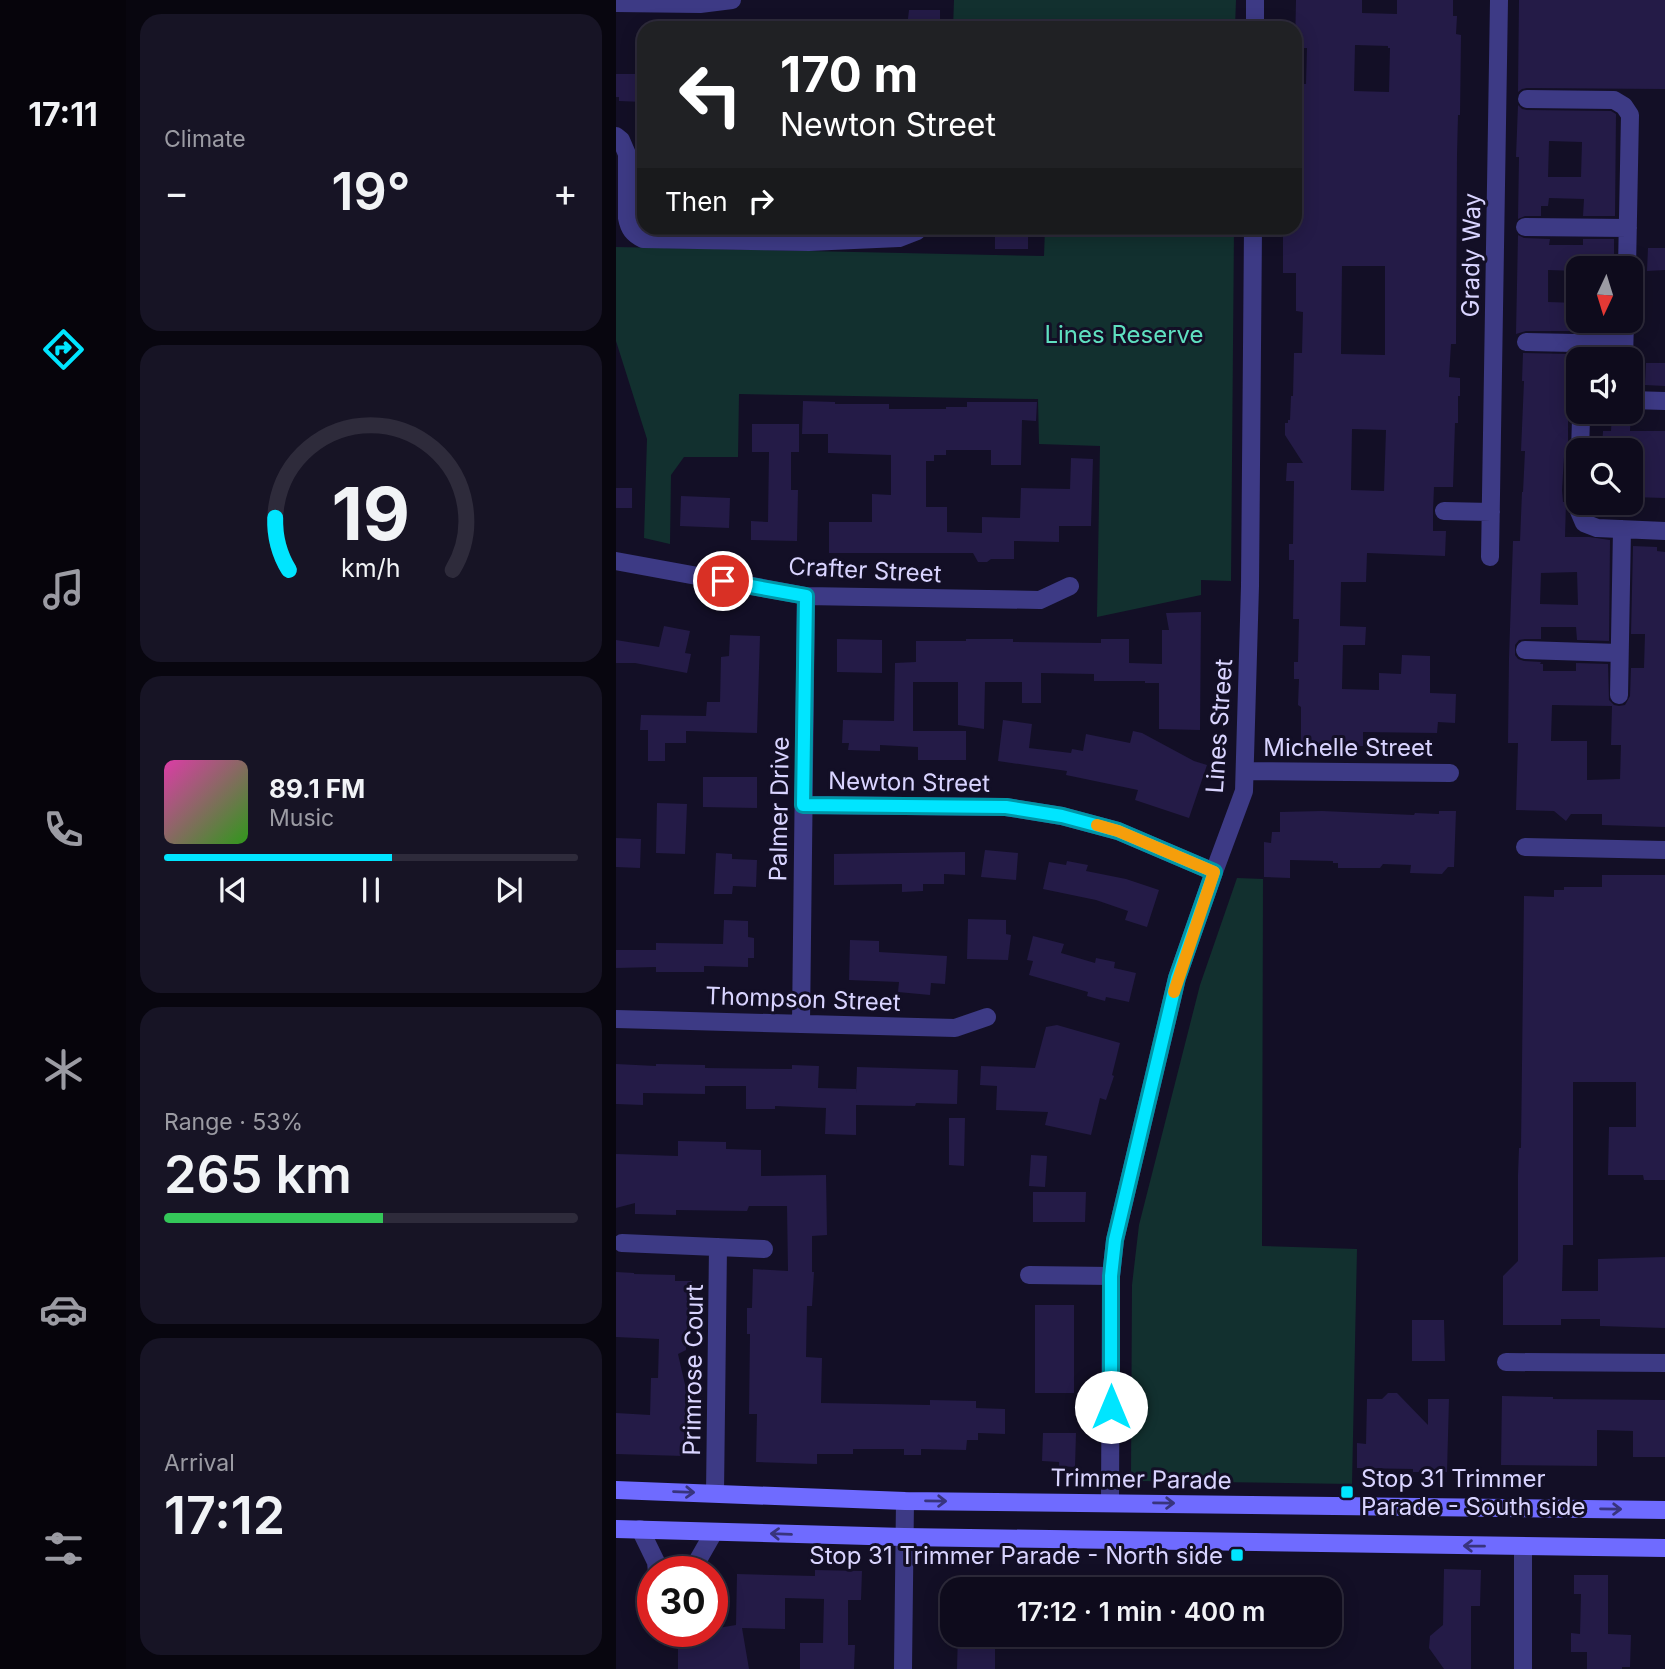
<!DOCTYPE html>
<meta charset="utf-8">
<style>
:root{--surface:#0e0b1c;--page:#171425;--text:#f1f3f6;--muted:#9b9ba3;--line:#2e2b3b;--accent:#00e5ff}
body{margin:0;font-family:Inter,sans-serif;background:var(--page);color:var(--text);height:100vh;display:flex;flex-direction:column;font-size:26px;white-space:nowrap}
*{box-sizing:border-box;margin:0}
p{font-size:23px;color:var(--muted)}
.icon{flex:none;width:38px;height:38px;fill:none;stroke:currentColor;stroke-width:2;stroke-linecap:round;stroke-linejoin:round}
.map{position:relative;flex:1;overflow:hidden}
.side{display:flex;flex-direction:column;gap:14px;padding:14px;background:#08060f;width:490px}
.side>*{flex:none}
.guide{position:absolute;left:21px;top:21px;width:665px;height:214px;border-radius:21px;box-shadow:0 4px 18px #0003,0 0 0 2px var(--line);background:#202124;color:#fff;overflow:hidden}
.needle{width:46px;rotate:184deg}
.fabs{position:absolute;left:950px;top:256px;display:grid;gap:14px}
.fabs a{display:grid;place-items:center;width:77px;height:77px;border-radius:14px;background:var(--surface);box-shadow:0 4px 18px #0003,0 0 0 2px var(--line);font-size:35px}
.speed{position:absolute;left:21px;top:1556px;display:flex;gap:14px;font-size:35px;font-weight:700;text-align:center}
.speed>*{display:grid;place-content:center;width:91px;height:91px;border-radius:50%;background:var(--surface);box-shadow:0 4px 18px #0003,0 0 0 2px var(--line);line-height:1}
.speed .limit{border:10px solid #d22;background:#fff;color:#111}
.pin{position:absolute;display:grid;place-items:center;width:60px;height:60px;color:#fff;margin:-30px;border:4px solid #fff;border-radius:50%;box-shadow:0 2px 7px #0007}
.me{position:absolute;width:77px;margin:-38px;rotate:0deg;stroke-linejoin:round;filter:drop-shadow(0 0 5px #0008)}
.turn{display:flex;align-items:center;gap:24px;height:147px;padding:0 28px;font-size:32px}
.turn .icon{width:91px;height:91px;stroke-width:2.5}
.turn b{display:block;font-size:49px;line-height:60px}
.then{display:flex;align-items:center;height:66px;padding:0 28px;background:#0003;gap:14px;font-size:26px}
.big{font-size:52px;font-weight:600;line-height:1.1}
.side .widget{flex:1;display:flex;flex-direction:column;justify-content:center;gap:10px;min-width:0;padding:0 24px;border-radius:21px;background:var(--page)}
.side .dial{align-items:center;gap:0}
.dial svg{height:182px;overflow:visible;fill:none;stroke:var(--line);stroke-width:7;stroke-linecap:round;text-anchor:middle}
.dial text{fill:var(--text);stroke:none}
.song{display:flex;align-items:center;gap:21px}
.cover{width:84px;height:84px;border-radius:10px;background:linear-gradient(135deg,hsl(320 70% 55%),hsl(110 70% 35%))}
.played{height:7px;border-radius:4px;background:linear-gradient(90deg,var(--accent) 55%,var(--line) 55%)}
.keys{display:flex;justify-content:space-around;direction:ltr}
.heat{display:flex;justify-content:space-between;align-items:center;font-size:38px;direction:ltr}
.charge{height:10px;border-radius:5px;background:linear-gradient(90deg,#34c759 53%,var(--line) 0)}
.trip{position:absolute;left:324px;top:1577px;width:402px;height:70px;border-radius:21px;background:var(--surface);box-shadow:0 4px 18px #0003,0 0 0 2px var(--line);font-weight:600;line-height:70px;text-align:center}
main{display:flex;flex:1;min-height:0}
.tab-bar{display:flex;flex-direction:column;width:126px;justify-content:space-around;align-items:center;background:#06040b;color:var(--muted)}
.tab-bar .icon{width:49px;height:49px}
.tab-bar .active{color:var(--accent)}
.tab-bar b{font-size:32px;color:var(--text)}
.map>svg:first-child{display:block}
.green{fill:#12302f}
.building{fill:#241b47;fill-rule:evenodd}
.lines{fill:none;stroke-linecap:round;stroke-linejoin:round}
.minor{stroke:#3d3a85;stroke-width:18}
.secondary{stroke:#6f6bff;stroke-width:18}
.oneway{stroke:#38347d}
.route-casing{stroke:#0095a6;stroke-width:18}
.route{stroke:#00e5ff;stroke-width:12}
.slow{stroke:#f59e0b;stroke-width:12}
.poi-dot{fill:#00e5ff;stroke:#130f26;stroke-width:2.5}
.labels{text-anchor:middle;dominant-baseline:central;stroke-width:6;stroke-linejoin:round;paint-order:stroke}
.street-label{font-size:24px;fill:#d9d4ff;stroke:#130f26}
.park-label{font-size:24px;fill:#5fe0c0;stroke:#130f26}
.poi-label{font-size:24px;fill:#d9d4ff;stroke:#130f26;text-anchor:start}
</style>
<main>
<nav class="tab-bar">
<b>17:11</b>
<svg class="icon active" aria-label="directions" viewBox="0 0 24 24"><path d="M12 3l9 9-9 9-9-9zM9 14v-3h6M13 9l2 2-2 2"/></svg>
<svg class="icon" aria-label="music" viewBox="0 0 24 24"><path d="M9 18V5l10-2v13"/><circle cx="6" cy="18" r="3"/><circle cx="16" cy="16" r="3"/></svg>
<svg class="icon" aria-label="phone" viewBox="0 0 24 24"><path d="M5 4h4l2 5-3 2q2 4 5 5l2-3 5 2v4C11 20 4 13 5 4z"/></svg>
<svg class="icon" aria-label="climate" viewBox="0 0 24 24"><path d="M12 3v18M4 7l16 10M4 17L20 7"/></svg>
<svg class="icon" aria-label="car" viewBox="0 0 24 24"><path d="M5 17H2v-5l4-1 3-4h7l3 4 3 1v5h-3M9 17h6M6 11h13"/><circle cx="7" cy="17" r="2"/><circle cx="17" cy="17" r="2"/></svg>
<svg class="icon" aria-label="filters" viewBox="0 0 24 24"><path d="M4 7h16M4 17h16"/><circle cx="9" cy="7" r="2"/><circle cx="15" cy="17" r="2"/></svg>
</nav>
<section class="side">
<div class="widget"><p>Climate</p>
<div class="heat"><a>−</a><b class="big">19°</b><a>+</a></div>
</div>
<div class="widget dial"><svg viewBox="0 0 100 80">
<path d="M14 69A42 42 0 1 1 86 69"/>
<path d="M14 69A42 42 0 0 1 8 46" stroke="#00e5ff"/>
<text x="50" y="56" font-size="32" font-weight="700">19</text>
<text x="50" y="72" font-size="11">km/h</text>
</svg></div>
<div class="widget">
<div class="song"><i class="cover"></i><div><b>89.1 FM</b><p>Music</p></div></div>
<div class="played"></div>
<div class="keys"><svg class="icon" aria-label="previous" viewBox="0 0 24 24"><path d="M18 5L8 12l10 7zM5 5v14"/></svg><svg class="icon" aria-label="pause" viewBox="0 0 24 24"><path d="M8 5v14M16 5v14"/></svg><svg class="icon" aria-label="next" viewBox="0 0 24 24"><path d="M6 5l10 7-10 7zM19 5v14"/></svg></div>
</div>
<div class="widget"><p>Range · 53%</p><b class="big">265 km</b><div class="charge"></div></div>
<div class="widget"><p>Arrival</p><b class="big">17:12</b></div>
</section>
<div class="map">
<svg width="1049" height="1669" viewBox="0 0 1049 1669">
<rect width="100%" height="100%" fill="#130f26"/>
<!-- green -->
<path class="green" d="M338,0H620L619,28H337Z
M429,228H618L615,581L585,580V595L481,617L484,446L423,444L422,399L123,394L122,457H68L55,475L54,544L28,538L31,439L0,341V247L428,256Z
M621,878L647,879L646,1246L741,1249L736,1484L524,1481L515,1474L516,1285L523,1225L584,985Z"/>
<!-- building -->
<path class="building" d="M680,0H746V13L781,14V0H837V16H841L840,34L845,35L844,115H842L841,155L840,344H835L833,377L844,378V396H842V423H839L837,487H818L817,510V531H830L829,556L751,553L750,582H725L724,626L750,627L749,645H727L726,689L763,690V673L785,674L786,655L814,656V693L840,694L839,723L822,722L821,733L747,732V746H685V707L682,705L683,679H678V662H682L683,619H677L678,560H673V544H677L678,481H670L671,463H687L669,435V423H672V420H674L675,396H677L678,353H686L687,312L680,311V273H667V228H679V84H690L691,48H679ZM739,45L772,46V48H774L773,92L738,91ZM726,266H769V355L725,354ZM736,429L770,430L768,491L735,490Z
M903,0H1049V89L911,88L906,89L902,92Z
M293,10H324V28H291Z
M0,74H28V102L3,101V97H0Z
M902,105L906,109L911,110L995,111L1000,114L999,216H967L968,199L933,198L932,206H925V216H909L902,219L903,157H900ZM933,141L966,142L965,177H932Z
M379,228H412V249H379Z
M902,235L908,238L934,239L933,245H967V239H998V268H962V271L932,270V302L962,303V331H910L900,334Z
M1032,248H1049V270L1031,271Z
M907,353L952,354L948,408H952V457H948L946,490L947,502H950L949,537H973L994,540L993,641L961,640L960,627H925V639H909L903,640L899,645V655L902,659L908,661L925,662L924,664H927V671H960V663L992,664L993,700L998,705L1003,706L1009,705L1014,696L1015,668H1028L1029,634H1015L1017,546L1041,547V551L1049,552V827L986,825V814H955L950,821L938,811L900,810L902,743H892L893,658L897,541H904L906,492H907L909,451H905L908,381H906ZM961,572L962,605L924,604L925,573ZM936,705L996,706L995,745H1005L1004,779L971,780V741H935Z
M1030,363H1049V386L1029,385Z
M187,401L219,402V404H273V409H330V407H351V402H421L420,421L406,420L405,465H375V450H330V455H318V461H310V507H331V532L366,533V517L404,518L405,488L454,489L455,458L477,459L475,526H443V542L398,541V559H375L371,562H362L357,553H213V522H256V494L275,495V455L212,453V434H186Z
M996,411L1015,412L1014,431H1049V498L1015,497V450H986L987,431H995Z
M136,424H183V452H175V490H182L181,541L135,540V521L152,522L153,452H136Z
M0,488H16V508H0Z
M65,496L114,498L113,528L64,526Z
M585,612L584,730L543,729V683H529V681H478V674L425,673V703H406V682H369L368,729L342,725V682H297V731H350V760H302V747L264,745V751L232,750L233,743H226L227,720L278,721L279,663L300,662V641H350V639H397V642L485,643V639H513V663L546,664V630H553L550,613Z
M48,626L74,631L69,653L75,654L71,673L19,663H0V640L43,647Z
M114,635L144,636L141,733L70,731V743H49V761H32V730H24L25,715L90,716L91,702H104L105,657L113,656Z
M221,639L266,640V673L221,672Z
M387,720L416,724L413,748L455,753L456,749L467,751L470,734L514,743L517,731L526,733L578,761L591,765L573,818L519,800L522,790L450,775L451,771L382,761Z
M87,777H141V808L87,807Z
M41,803L71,804L69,854L40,853Z
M706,811L798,815L799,813L823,814V811H840L838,867H832L826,874L794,873L795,865L767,864L764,868H722V863H717V861L674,860V878L648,877V842L655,843L656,832H664V812Z
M0,838L25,839L24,868L0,867Z
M369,850L402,853L400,880L365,877Z
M349,852V875L328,874V884H307V891L286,892V884L218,885V854Z
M100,853L116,854V859L141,860L140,887L117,886L116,894H98Z
M451,861L472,865L470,871L510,879L543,890L531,927L509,920L512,911L480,900L427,889L433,862L450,865Z
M986,875H1049V1180H1028L1027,1175H992L993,1127H1020V1082H957V1245H947L946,1291H982V1259L1049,1257V1328L984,1326V1319H945V1325H887V1276L902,1261V1175L903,1148H905L908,896L938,897V890H948V887H986Z
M352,919L390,920V934L395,935L392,960L351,959Z
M108,920L132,921V937L138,938V958H132V967L88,966V972H40V967L0,968V950H40V943L107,944Z
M417,936L448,944L445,953L479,963L480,958L499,962L498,968L520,973L513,1002L490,997L489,1001L471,996L472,992L413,975L417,961L411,960Z
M234,940L263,941V952L331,956L329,984L315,983L314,995L282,992L283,982L233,980Z
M441,1025L504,1043L496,1075L498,1076L490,1100L484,1098L475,1135L429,1125L432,1112L380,1110L381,1086L364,1085L365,1066L419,1068L430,1027Z
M0,1064L40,1066V1064L89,1065V1068L176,1069V1065L203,1066L202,1088L240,1089V1093L241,1067L342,1070L341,1104L300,1103L299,1106L240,1105V1135L209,1134L210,1108L159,1106V1109H130V1086H89V1094L27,1093V1105L0,1104Z
M333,1118H349L348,1166L333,1165Z
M62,1141L110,1142V1149L145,1150V1176L210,1175L211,1235L196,1236V1272H198L196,1306H191L190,1357L206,1358L205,1403L314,1405V1400L360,1401V1408L389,1409V1434L362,1433V1440H351L350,1450L305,1449V1455H288V1449H237V1454H201V1464L140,1462L141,1414H133L134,1334H131V1308H136L137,1269L172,1271L171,1206H133L131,1211L60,1210V1215L19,1214V1203L0,1208V1154L62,1156Z
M415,1155L431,1156L429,1187L413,1186Z
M417,1192H470L469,1222H417Z
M0,1272L18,1273V1274L59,1275V1281H76V1304H72L70,1350L62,1354L70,1389L68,1456L0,1454V1413L34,1415L35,1378H42L43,1339L0,1337Z
M419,1305H458V1393H419Z
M796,1320H828L829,1361H796Z
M772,1393H781L812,1425V1399H833L831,1472H797V1469L741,1468V1443L750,1444L751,1399H766Z
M886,1396L937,1397V1399L1049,1400V1457H1017V1431L981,1430V1466L885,1465Z
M427,1433H460L459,1467L443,1466V1462L426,1461Z
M828,1569L865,1570L864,1606H855V1669H828L813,1648L814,1636L827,1625Z
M199,1570L246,1571L245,1600H232V1645H239L238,1669H184V1643H207L208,1599L169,1598V1629L126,1628L133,1669H62V1631H96V1629L120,1625L121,1574L199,1576Z
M958,1575H992V1634L1015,1635L1014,1667H1006V1669H971V1652H955V1633L964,1634L965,1594H958Z
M342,1634H370V1640H379V1669H341Z"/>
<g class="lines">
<!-- minor -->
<path class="minor" d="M0,3L84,4L116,0
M639,28V0
M911,99L998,100L1008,106L1014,115L1011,268
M0,136L5,140L11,154V218C13,229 17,234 27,239L193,242L283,238L301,231L304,228
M909,227L1012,228
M910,342L1008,344
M1008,359L1009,320
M1015,400L1049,401
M964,450L965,419L969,411
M963,502L962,509L968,523L981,528L1049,531
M828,511L875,512
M874,557L883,0
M0,561L190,596L424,600L454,586
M909,650L1003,653
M1003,695L1006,529
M630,771L834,773
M187,805L390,807L446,816L502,831L598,872
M909,847L1049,850
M0,1019L339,1028L371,1017
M185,1024L190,596
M6,1243L148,1249
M413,1275L495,1276
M890,1362L1049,1363
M99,1493L102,1247
M494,1503L495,1276L499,1240L561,978L598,872L628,791L634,586L637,228
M24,1529L40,1562L41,1572
M78,1572L82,1560L98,1532
M287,1669L289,1501
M907,1669V1547"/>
<!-- secondary -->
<path class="secondary" d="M0,1490L289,1501L1049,1510
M0,1529L288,1537L1049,1548"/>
</g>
<!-- one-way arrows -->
<defs><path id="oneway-shaft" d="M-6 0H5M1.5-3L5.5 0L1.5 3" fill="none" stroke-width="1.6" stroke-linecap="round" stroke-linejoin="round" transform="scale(1.75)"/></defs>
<g class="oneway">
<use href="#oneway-shaft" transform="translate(68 1492) rotate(2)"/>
<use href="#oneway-shaft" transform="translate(320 1501) rotate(1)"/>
<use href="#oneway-shaft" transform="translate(548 1503) rotate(1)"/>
<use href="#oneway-shaft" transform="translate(995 1509) rotate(1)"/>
<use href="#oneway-shaft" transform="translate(165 1534) rotate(-178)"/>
<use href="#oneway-shaft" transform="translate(858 1546) rotate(-179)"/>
</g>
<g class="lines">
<defs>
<path id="route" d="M107,581L190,596L187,805L390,807L446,816L502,831L598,872L561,978L499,1240L495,1276V1407"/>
</defs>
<!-- route casing -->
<use href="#route" class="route-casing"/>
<!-- route -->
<use href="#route" class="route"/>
<!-- slow -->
<path class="slow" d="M481,825L502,831L598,872L558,992"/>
</g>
<!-- markers -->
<g class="poi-dot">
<rect x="724" y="1485" width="14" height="14" rx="3.5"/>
<rect x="614" y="1548" width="14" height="14" rx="3.5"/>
</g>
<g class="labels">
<!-- street labels -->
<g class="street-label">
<text transform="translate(855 255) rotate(-89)">Grady Way</text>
<text transform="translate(249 570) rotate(3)">Crafter Street</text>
<text transform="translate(603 726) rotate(-86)">Lines Street</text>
<text x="732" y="747">Michelle Street</text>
<text transform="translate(293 782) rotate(1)">Newton Street</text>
<text transform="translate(163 809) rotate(-89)">Palmer Drive</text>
<text transform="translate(187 999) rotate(2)">Thompson Street</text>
<text transform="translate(77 1370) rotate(-89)">Primrose Court</text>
<text transform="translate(525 1479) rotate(1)">Trimmer Parade</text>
</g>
<!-- park labels -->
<g class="park-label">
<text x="508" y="334">Lines Reserve</text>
</g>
<!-- poi labels -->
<g class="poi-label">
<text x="745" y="1478">Stop 31 Trimmer<tspan x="745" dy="28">Parade - South side</tspan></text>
<text x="607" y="1555" text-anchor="end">Stop 31 Trimmer Parade - North side</text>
</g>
</g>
</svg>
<div class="fabs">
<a><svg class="needle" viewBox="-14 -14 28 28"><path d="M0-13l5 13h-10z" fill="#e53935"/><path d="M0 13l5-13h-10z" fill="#9b9ba3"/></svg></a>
<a><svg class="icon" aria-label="sound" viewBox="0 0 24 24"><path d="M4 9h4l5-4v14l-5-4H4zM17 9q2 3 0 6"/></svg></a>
<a><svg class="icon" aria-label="search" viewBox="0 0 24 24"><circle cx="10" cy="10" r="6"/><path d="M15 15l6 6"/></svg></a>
</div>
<div class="speed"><div class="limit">30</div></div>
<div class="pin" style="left:107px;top:581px;background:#d93025"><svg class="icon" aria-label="arrive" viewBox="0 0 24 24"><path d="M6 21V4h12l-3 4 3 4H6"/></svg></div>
<svg class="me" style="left:495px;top:1407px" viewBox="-20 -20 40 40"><circle r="19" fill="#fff"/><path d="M0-13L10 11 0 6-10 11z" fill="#00e5ff"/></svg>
<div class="trip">17:12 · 1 min · 400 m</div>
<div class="guide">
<div class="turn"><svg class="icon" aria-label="left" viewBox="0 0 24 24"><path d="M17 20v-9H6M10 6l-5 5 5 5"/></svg><div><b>170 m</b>Newton Street</div></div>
<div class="then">Then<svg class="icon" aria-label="right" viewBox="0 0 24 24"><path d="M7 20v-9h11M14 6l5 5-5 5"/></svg></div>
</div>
</div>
</main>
